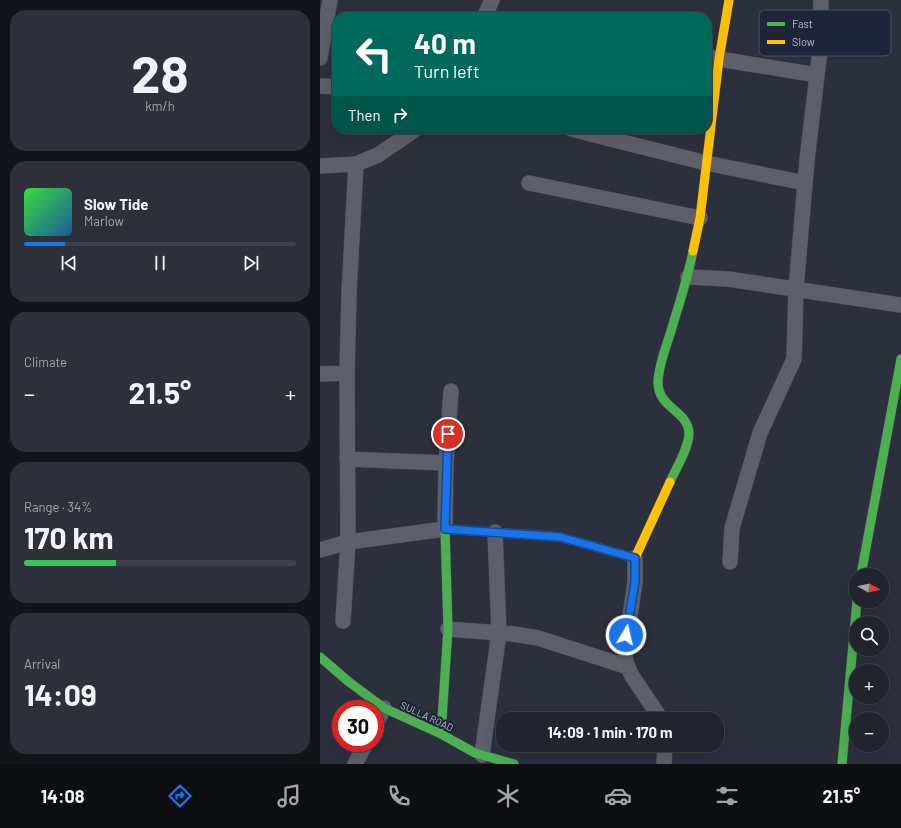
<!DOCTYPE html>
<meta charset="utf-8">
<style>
:root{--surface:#21242d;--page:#2d3039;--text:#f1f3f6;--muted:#a2a4aa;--line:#3e4149;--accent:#1a73e8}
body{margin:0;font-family:Barlow,sans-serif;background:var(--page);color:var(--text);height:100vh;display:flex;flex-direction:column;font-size:15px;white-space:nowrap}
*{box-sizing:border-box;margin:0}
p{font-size:13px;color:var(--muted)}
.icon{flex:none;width:22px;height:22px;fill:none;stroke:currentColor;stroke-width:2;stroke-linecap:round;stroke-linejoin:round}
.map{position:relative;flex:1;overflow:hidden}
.side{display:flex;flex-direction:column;gap:10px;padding:10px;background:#121419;width:320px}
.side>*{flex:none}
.banner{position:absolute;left:12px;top:12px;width:380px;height:122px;border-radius:16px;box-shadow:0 4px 16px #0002,0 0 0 1px var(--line);background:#00695c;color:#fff;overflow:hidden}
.needle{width:26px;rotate:98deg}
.buttons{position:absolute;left:529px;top:568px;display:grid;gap:8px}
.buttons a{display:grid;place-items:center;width:40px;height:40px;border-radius:50%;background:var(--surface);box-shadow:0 4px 16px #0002,0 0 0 1px var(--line);font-size:20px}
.speed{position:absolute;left:12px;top:700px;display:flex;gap:8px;font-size:20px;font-weight:700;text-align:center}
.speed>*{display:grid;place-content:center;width:52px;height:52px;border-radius:50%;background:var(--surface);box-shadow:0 4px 16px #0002,0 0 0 1px var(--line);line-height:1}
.speed .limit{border:6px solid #d22;background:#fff;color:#111}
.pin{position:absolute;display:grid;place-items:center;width:34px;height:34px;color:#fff;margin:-17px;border:2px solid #fff;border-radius:50%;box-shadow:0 1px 4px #0007}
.me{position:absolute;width:44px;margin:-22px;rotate:9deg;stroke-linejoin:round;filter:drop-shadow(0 0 3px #0008)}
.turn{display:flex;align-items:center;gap:14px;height:84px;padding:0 16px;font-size:18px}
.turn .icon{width:52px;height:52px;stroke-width:2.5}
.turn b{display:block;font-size:28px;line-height:34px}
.then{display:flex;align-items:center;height:38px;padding:0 16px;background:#0003;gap:8px;font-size:15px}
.big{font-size:30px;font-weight:700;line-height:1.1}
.side .card{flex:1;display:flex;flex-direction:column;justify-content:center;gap:6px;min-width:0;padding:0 14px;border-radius:16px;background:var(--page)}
.side .dial{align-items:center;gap:0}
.dial b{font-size:52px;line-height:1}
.song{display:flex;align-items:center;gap:12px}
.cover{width:48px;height:48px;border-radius:6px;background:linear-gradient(135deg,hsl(120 70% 55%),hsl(210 70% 35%))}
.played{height:4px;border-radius:2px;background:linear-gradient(90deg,var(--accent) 15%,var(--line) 15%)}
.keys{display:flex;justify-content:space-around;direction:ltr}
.heat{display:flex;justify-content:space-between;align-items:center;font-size:22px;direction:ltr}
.charge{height:6px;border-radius:3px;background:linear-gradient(90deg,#34c759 34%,var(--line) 0)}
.trip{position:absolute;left:176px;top:712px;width:228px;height:40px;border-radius:16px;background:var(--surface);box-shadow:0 4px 16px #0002,0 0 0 1px var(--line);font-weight:700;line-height:40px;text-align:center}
.tabs{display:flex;height:64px;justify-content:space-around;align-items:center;background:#0d0e12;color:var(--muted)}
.tabs .icon{width:28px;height:28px}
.tabs .active{color:var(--accent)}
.tabs b{font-size:18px;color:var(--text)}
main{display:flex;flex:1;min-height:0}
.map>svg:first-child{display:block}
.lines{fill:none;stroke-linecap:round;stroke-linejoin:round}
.street-casing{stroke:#494c55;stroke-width:16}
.fast-casing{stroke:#494c55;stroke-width:10}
.slow-casing{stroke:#494c55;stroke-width:10}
.street{stroke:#5d606a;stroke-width:15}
.fast{stroke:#4caf50;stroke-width:9}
.slow{stroke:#ffc107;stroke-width:9}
.route-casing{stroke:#114b97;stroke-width:10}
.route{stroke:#1a73e8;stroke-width:7}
.labels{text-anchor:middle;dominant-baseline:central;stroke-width:4;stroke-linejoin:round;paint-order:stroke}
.street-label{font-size:10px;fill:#b7bccd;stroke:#1e2538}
.key{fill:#1e2538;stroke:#4c5265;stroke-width:1}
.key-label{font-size:11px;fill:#b7bccd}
</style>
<main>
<section class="side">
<div class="card dial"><b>28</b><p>km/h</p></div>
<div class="card">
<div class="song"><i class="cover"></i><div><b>Slow Tide</b><p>Marlow</p></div></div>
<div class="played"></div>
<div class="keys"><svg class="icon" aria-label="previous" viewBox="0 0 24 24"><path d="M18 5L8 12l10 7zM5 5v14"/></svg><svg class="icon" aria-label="pause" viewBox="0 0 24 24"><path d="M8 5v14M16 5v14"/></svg><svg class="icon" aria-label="next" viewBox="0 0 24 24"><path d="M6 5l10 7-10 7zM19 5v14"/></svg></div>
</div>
<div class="card"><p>Climate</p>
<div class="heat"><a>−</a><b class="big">21.5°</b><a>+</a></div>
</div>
<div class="card"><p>Range · 34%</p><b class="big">170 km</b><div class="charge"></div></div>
<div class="card"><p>Arrival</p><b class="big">14:09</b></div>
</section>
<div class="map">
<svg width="581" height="764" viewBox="0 0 581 764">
<rect width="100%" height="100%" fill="#2c303c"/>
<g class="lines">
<defs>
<path id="street" d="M164,17L172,0
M387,57L497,75
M0,58L10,0
M0,86L17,87
M251,129L386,163L485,183
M0,166L36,164L58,155L96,129
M209,183L380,218
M368,277L408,279L581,305
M0,374L27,373
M27,459L126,463
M0,550L28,542L125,529L126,463L131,391
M315,558V582L305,651L306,663L312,676L341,719
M410,562L412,528L440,433L474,359L476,289L487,160L500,50L501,0
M23,621L28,542L27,373L29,293L36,164
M128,629L194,634L218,638L308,667
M55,726L64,708
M162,755L179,633L175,532
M35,764L46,743
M344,764L345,745"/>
<path id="fast" d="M350,482C356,468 368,450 369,434C369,410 337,409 338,381C339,364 346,347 351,331C359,304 368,278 373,251
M541,575L581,359
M0,657L29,682L64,708L121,734L155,753L194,764
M121,734L128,629L125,529L169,532
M522,764L537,601"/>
<path id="slow" d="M373,251L380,218L399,59L409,0
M169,532L240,537L315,558L350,482"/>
</defs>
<!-- street casing -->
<use href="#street" class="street-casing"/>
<!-- fast casing -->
<use href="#fast" class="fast-casing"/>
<!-- slow casing -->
<use href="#slow" class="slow-casing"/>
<!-- street -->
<use href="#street" class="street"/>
<!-- fast -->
<use href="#fast" class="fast"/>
<!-- slow -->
<use href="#slow" class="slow"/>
</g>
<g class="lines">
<defs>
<path id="route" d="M128,434L125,529L240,537L315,558V582L306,635"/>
</defs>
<!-- route casing -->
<use href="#route" class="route-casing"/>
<!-- route -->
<use href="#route" class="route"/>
</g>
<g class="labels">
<!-- street labels -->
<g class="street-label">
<text transform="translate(107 716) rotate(25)">SULLA ROAD</text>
</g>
</g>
<!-- legend -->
<rect x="439" y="10" width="132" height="46" rx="6" class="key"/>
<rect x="447" y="22" width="18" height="4" fill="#4caf50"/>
<rect x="447" y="40" width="18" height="4" fill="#ffc107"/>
<g class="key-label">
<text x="472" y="28">Fast</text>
<text x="472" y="46">Slow</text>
</g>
</svg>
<div class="buttons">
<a><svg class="needle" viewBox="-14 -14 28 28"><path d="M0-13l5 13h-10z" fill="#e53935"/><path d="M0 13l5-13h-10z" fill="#a2a4aa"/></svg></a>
<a><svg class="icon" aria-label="search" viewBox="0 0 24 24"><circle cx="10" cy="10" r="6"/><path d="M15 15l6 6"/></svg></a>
<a>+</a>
<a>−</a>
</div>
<div class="speed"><div class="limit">30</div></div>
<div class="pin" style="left:128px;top:434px;background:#d93025"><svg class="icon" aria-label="arrive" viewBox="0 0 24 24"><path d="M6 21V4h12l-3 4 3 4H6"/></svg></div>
<svg class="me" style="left:306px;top:635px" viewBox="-20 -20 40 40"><circle r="17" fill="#1a73e8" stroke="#fff" stroke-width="3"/><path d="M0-11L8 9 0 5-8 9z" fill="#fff"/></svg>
<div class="trip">14:09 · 1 min · 170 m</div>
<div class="banner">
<div class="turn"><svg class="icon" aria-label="left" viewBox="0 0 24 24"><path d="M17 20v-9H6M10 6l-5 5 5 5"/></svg><div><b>40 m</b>Turn left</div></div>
<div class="then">Then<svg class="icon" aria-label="right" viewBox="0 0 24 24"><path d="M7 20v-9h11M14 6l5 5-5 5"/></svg></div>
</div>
</div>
</main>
<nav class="tabs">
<b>14:08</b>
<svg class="icon active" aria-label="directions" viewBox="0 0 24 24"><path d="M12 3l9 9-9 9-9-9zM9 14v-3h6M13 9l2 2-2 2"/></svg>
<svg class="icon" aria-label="music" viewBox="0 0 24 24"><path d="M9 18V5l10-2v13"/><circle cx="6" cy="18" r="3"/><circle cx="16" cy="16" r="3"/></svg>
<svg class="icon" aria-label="phone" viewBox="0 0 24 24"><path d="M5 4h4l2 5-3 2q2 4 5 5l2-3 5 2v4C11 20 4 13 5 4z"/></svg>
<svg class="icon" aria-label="climate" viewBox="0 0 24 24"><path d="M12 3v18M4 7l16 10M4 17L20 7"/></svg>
<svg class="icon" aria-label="car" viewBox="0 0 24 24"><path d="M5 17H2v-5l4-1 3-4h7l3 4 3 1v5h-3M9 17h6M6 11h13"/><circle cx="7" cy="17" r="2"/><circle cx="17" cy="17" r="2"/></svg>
<svg class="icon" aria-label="filters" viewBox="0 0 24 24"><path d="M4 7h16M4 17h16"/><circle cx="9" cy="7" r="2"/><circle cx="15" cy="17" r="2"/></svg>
<b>21.5°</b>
</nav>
